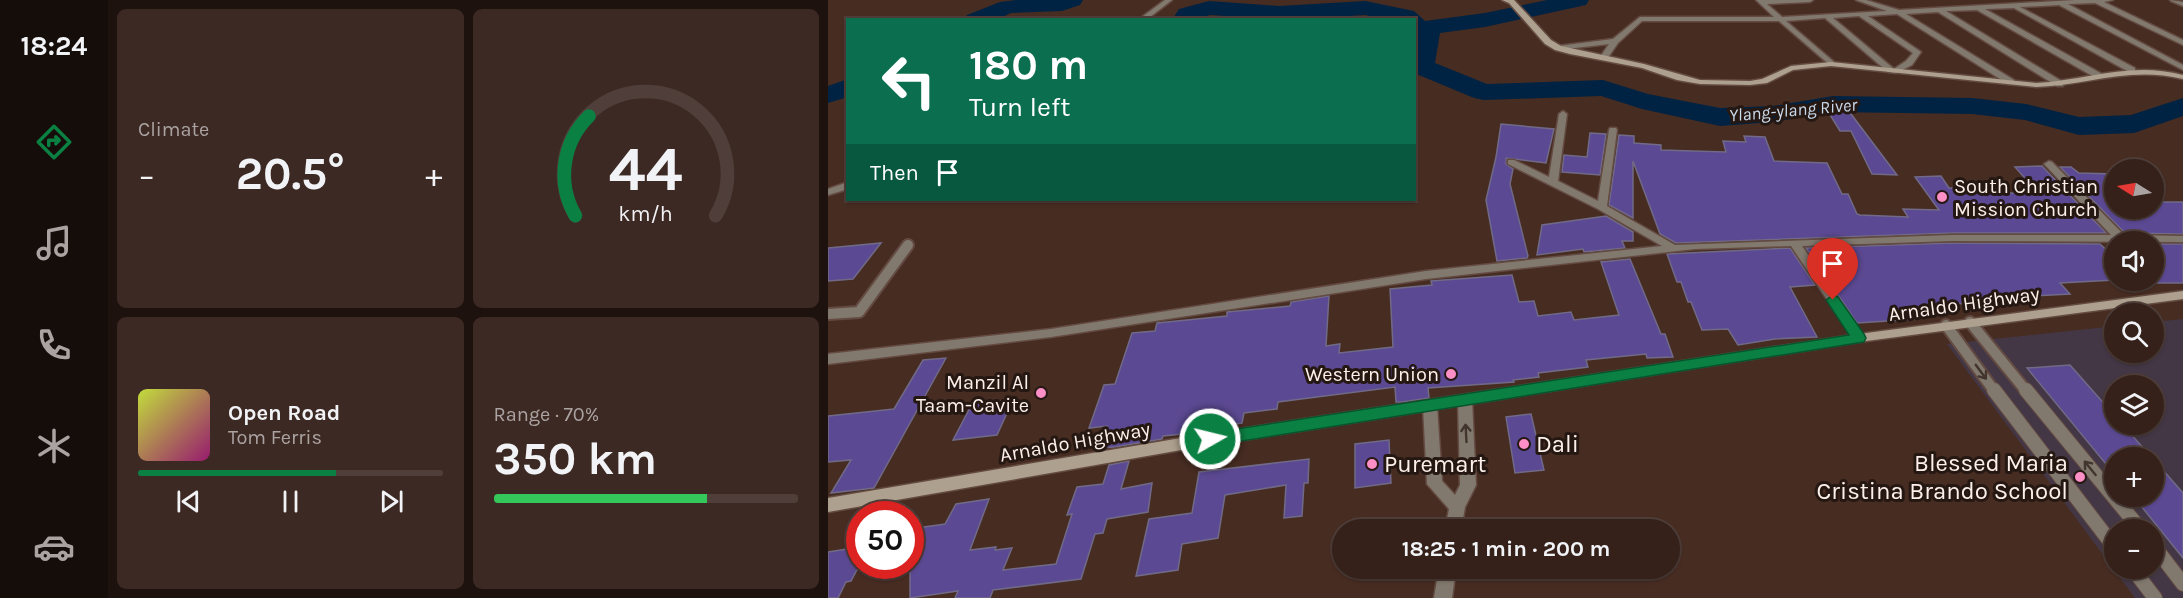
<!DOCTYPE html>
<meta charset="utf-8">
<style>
:root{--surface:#35211a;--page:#3d2923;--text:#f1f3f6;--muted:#aaa3a2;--line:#4f3e39;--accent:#0b8043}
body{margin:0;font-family:Karla,sans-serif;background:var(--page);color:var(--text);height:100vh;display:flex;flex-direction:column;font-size:22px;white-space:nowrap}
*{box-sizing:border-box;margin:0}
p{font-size:20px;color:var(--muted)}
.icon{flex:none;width:33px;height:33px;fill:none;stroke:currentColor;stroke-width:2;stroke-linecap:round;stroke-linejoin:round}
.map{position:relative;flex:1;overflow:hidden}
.details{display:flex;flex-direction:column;gap:9px;padding:9px;background:#1d120e;width:720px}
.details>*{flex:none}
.top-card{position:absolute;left:18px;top:18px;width:570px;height:183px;border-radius:0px;box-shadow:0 2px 4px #0004,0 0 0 2px var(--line);background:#0b6e4f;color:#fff;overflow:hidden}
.needle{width:39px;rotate:281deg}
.controls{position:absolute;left:1276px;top:159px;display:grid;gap:12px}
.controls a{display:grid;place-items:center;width:60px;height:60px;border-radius:50%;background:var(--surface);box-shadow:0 2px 4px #0004,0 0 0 2px var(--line);font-size:30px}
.speed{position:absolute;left:18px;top:501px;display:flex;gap:12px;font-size:30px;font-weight:700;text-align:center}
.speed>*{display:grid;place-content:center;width:78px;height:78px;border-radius:50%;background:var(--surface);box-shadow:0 2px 4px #0004,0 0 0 2px var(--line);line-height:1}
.speed .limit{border:9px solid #d22;background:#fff;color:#111}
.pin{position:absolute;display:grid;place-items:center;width:51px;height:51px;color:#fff;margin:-62px -26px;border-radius:50% 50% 50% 0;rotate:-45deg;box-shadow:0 0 6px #0007}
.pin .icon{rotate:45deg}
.me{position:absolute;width:66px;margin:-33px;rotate:82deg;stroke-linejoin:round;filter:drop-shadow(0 0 4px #0008)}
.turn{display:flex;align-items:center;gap:21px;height:126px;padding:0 24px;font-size:27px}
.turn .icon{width:78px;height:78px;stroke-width:2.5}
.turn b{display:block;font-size:42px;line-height:51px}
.then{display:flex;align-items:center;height:57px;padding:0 24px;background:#0003;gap:12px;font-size:22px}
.big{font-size:45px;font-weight:700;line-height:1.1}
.details .widget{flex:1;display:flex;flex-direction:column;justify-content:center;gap:9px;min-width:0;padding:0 21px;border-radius:9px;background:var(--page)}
.details .dial{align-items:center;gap:0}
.dial svg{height:156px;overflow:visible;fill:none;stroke:var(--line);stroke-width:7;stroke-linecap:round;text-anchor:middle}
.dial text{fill:var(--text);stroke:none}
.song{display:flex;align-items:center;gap:18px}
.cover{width:72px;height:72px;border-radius:9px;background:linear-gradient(135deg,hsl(70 70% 55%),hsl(320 70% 35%))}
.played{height:6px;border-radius:3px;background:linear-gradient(90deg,var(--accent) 65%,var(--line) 65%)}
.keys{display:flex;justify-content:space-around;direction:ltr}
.heat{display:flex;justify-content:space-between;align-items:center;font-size:33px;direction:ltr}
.charge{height:9px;border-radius:4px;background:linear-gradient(90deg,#34c759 70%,var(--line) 0)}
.details .tiles{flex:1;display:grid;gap:9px;grid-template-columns:repeat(2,1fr)}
.trip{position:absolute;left:504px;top:519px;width:348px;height:60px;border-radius:30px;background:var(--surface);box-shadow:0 2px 4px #0004,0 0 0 2px var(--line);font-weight:700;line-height:60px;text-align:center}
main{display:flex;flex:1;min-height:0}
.dock{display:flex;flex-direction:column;width:108px;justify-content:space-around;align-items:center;background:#150d0a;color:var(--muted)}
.dock .icon{width:42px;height:42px}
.dock .current{color:var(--accent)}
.dock b{font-size:27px;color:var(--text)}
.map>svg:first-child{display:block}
.education{fill:#443745;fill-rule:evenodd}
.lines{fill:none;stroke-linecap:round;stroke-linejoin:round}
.river{fill:#012343;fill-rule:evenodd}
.building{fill:#5c4993;stroke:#706a86;stroke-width:1.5}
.lane-far1-casing{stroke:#644b42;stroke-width:14}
.lane-casing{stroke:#644b42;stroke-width:16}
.street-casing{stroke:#644b42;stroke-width:3}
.secondary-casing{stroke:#644b42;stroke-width:3}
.lane-far1{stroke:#82796e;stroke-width:10}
.lane{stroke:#82796e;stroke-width:14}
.street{fill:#82796e;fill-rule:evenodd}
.secondary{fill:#aea08e;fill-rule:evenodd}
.oneway{stroke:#41352e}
.route{fill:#0b8043;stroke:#07532c;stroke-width:1.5}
.poi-dot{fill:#fb8fc6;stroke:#251813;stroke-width:2}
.labels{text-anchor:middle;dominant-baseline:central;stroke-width:6;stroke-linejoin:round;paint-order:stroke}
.far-water-label{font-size:18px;font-style:italic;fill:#cbdbec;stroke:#251813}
.poi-label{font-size:20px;fill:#fdefe9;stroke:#251813;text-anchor:end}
.street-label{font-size:20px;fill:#fdefe9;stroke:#251813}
.near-poi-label{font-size:24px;fill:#fdefe9;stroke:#251813;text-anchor:start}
</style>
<main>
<nav class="dock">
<b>18:24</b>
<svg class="icon current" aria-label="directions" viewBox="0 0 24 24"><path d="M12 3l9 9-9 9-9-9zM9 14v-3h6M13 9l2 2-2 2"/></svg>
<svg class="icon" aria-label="music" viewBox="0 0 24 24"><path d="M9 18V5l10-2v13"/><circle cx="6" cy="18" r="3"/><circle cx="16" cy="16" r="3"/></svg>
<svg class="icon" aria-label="phone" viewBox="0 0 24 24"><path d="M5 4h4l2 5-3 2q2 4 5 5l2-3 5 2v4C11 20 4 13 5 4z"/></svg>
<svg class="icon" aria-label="climate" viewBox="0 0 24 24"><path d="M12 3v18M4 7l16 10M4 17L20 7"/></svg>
<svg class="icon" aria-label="car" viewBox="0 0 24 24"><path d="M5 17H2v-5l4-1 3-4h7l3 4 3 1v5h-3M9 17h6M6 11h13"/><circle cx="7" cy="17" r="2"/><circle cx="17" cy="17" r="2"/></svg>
</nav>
<section class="details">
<div class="tiles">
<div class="widget"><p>Climate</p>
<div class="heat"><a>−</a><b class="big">20.5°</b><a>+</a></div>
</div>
<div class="widget dial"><svg viewBox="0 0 100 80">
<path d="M14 69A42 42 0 1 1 86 69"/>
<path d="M14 69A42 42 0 0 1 21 18" stroke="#0b8043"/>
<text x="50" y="56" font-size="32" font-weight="700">44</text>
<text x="50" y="72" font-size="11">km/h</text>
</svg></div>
<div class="widget">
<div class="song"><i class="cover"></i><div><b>Open Road</b><p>Tom Ferris</p></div></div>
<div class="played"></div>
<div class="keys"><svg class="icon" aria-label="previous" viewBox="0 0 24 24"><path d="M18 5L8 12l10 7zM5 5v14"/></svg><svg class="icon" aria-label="pause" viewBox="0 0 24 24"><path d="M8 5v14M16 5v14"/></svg><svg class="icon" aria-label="next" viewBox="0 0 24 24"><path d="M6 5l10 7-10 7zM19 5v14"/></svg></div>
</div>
<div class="widget"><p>Range · 70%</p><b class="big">350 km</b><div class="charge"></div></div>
</div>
</section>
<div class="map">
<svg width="1355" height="598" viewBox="0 0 1355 598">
<rect width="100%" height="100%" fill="#472c22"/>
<!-- education -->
<path class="education" d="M1355,319V598H1307L1119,344L1287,326V352H1326V322ZM1287,386H1326V424H1287ZM1287,458H1326V496H1287ZM1287,530H1326V568H1287Z"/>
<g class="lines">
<!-- river -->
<path class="river" d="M188,0H255L252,5L234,11L183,13L168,20H136L139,15L172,2Z
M719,0H761L758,5L657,27L612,33L607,63L659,84L775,80L820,94L892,108L945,106L1005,96L1144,98L1198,104L1251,117L1303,115L1355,98V116L1306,133L1251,135L1197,120L1144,114L1005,112L945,122L892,126L814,109L773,96L656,100L646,98L586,73L588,36L586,20H562L537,15L454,20L382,15L367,20H344L351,9L381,1L451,6L537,1L586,11L597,21L657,13Z
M20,79V97L0,103V86Z"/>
</g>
<!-- building -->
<path class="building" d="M996,105L1023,114L1069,175L1044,174L1023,131H1012Z
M673,124L726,129L718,163L678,158V164L685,169L682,184L700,256L699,258L669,261L658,200L668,157Z
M762,133L778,134L772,175L734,172L736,155L759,157Z
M791,135L806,136V143L833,145V150L898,152L895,141L918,142L916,136L937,137L946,161L999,163L1014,194H1020L1029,214L1032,215L1080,217L1075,209L1111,210L1087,177L1113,176L1121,188H1147L1152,193H1210L1187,167L1214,166L1278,233H1124L848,243L832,234L805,161V218L781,205Z
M1232,167H1243L1251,173L1287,174V208H1326V202H1355V234L1297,233Z
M778,216L805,232V241H794L797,248L756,252L755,249L709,255L714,225Z
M53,243L25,279L0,281V248Z
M1124,243L1272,244L1287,258V280L1232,283L1242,294L1186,297L1190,302L1119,304L1125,312L1088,314L1091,319L1029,323L978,248Z
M1326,244H1355V283H1326Z
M962,248L987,285L962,287L989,337L947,339L910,345L900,329L874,330L863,302H860L853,282H849L839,254Z
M802,259L833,334H837L845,357L819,358L818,354L758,360L760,367L710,373L711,377L685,380L686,382L600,388L601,398L574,402H568L567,387L450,402L449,409L416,413L414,423L376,428L375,432L335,436L334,439L287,447L273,448L279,426L261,428L276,385L287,384L304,333L327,331L329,323L399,316V312L462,306L463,302L501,296L498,346L512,344L511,353L565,347L562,289L604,285L603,281L684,275L691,302L706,301L710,316L743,312L746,320L791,315L773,262Z
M118,358L46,488L3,493L23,460L0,462V416L66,409L95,360Z
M1242,365L1287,416V424H1294L1324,458H1287V475L1199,368Z
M185,400L169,435L125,440L144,404Z
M703,414L716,470L687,473L678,417Z
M561,440L563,483L527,488V444Z
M481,459L480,483H476L474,516L456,518L458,485L397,495L390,538L354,544L350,570L308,576L321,519L364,513L371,472Z
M1326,460L1355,493V558L1305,496H1326Z
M301,461L293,489L324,483L320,512L279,519L275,533L267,534L253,579L165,590L162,598H127L130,591L82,598V529L117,524L128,504L161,499L142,550L168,547L167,550L184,548L175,570L228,564L244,514L239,515L249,487L275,484L281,465Z
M32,547V564L23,581L18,582L10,598H0V552Z"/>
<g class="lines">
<defs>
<path id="lane-far1" d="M0,314L31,312L80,245
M1142,322L1199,392
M1118,325L1167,392"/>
<path id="lane" d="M1166,390L1287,548
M1198,390L1313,530
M1326,546L1355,584
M1304,568L1327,598"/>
<path id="street" d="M337,0H344L318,20H310Z
M928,0H985L982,2L939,4L954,17L1059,11L1028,0H1038L1071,10L1247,0H1285L1276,2L1355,40V45L1267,3L1240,4L1355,65V70L1231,5L1192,7L1307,68V72H1301L1186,8L1157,9L1274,74V78H1268L1149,10L1118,11L1235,82V86H1229L1110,12L1078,14L1186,80V84H1180L1069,14L1040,16L1093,52L1084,65L1068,73L1060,72L997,18L958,21L1006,62V66H1003L951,21H814L790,43L779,59H776L772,57L781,44L730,50L726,48L730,46L785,39L812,17H946ZM1031,16L1085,53L1078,61L1066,69L1005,18Z
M1342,0L1355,2V6L1343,1Z
M735,111L739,114L730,181L770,201L781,130L782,128H788L789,130L779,206L847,245L1124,235H1283L1218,166L1216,164L1221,161L1224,162L1296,235L1355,236V242L1124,241L974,246L1035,335L1037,338L1035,341H1027L963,246L867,249L598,279L223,337L0,364V354L223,329L598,271L834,246L770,209L680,164V160H686L721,177L731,114Z
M20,182V189L0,195V189Z
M637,395L642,396L644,400L648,485L637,507L633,530H617L621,509L599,484L595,406L597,402L602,401L607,402L609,406L614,481L627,495L632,485L630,400L632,396Z
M611,568H628L624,598H606Z"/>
<path id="secondary" d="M674,0H686L723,40L733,46L816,64L872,80L922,81L934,79L963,66L1003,62L1208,83C1260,80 1303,61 1355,75V79C1301,66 1261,85 1208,87L1003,66L965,70L939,83L922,85L872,84L849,80L814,68L742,54L727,50L717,44L681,3Z
M1355,291V299L1031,342L359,449L0,512V498L359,437L1031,334Z"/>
</defs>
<!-- lane-far1 casing -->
<use href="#lane-far1" class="lane-far1-casing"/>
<!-- lane casing -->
<use href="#lane" class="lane-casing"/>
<!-- street casing -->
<use href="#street" class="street-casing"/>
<!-- secondary casing -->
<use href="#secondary" class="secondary-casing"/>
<!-- lane-far1 -->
<use href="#lane-far1" class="lane-far1"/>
<!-- lane -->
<use href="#lane" class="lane"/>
<!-- street -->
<use href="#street" class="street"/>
<!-- secondary -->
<use href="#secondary" class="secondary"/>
</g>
<!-- one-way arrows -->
<defs><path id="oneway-shaft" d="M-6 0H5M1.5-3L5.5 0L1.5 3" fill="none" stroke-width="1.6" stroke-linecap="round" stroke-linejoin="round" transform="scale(1.5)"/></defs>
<g class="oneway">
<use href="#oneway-shaft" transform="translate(1153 372) rotate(54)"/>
<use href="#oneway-shaft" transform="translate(638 433) rotate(-93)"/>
<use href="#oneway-shaft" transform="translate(1262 468) rotate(-129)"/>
</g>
<!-- route -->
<path class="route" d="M1005,295L1010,297L1036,334L1038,338L1036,342L382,446L376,444L374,439L376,435L382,433L1021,335L998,300Z"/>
<!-- markers -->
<g class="poi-dot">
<circle cx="1114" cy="197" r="6"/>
<circle cx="623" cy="374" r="6"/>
<circle cx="213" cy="393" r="6"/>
<circle cx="696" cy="444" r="6"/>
<circle cx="544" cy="464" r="6"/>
<circle cx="1252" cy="477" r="6"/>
</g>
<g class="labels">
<!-- far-water labels -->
<g class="far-water-label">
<text transform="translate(965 110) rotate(-5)">Ylang-ylang River</text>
</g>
<!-- poi labels -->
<g class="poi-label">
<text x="1126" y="186" text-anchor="start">South Christian<tspan x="1126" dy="23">Mission Church</tspan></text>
<text x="611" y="374">Western Union</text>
<text x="201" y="382">Manzil Al<tspan x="201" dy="23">Taam-Cavite</tspan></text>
</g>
<!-- street labels -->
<g class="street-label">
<text transform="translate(1136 304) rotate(-8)">Arnaldo Highway</text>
<text transform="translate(247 442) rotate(-10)">Arnaldo Highway</text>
</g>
<!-- near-poi labels -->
<g class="near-poi-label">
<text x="708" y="444">Dali</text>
<text x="1240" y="463" text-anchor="end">Blessed Maria<tspan x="1240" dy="28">Cristina Brando School</tspan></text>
<text x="556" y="464">Puremart</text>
</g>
</g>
</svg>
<div class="controls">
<a><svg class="needle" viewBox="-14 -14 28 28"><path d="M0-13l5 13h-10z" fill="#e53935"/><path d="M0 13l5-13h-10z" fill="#aaa3a2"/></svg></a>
<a><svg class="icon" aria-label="sound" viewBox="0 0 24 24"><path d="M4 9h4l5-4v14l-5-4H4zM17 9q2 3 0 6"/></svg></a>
<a><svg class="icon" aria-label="search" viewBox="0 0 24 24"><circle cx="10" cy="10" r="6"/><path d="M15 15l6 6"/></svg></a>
<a><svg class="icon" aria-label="layers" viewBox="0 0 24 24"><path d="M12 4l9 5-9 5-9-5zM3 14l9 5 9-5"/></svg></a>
<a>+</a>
<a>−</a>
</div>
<div class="speed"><div class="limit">50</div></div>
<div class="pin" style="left:1005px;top:300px;background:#d93025"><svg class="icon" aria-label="arrive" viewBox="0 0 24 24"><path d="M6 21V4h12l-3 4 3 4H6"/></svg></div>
<svg class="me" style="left:382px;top:439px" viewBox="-20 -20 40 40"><circle r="17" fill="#0b8043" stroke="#fff" stroke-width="3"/><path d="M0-11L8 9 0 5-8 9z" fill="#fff"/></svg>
<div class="trip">18:25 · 1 min · 200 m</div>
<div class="top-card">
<div class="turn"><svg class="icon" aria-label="left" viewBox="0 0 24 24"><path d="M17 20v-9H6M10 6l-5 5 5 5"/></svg><div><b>180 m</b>Turn left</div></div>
<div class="then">Then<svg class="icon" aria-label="arrive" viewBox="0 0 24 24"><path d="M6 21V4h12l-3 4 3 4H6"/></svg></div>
</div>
</div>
</main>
